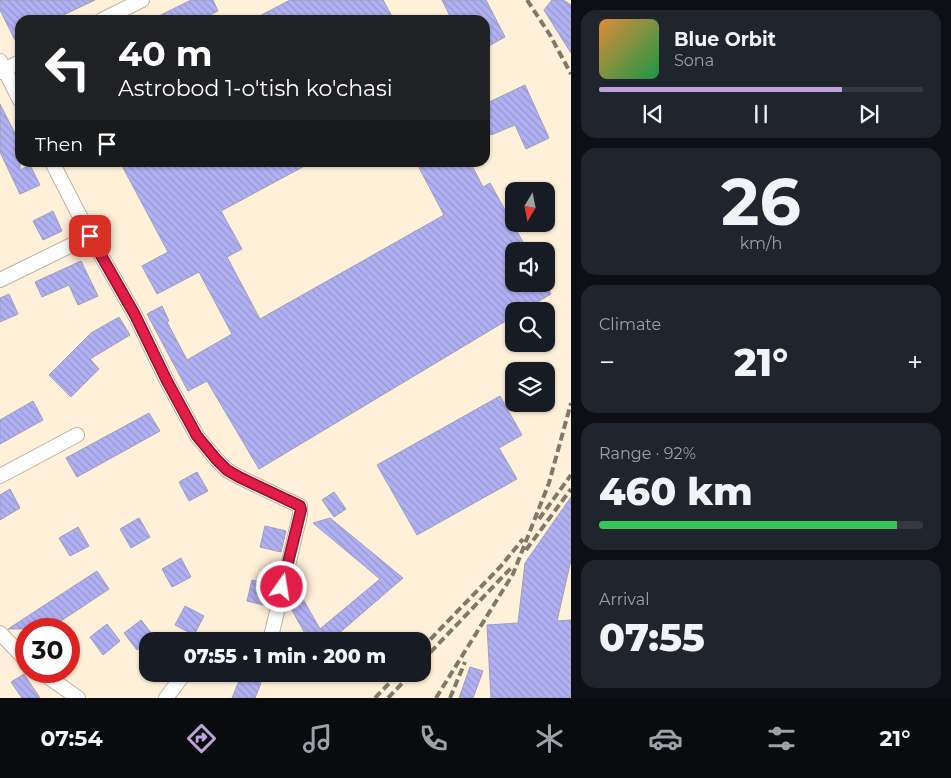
<!DOCTYPE html>
<meta charset="utf-8">
<style>
:root{--surface:#171b24;--page:#20242c;--text:#f1f3f6;--muted:#9ea1a6;--line:#363941;--accent:#bca3da}
body{margin:0;font-family:Montserrat,sans-serif;background:var(--page);color:var(--text);height:100vh;display:flex;flex-direction:column;font-size:19px;white-space:nowrap}
*{box-sizing:border-box;margin:0}
p{font-size:16px;color:var(--muted)}
.icon{flex:none;width:28px;height:28px;fill:none;stroke:currentColor;stroke-width:2;stroke-linecap:round;stroke-linejoin:round}
.map{position:relative;flex:1;overflow:hidden}
.sheet{display:flex;flex-direction:column;gap:10px;padding:10px;background:#0d0f14;width:380px}
.sheet>*{flex:none}
.hud{position:absolute;left:15px;top:15px;width:475px;height:152px;border-radius:15px;box-shadow:0 1px 4px #0004;background:#202124;color:#fff;overflow:hidden}
.needle{width:32px;rotate:190deg}
.controls{position:absolute;left:505px;top:182px;display:grid;gap:10px}
.controls a{display:grid;place-items:center;width:50px;height:50px;border-radius:10px;background:var(--surface);box-shadow:0 1px 4px #0004;font-size:25px}
.speed{position:absolute;left:15px;top:618px;display:flex;gap:10px;font-size:25px;font-weight:700;text-align:center}
.speed>*{display:grid;place-content:center;width:65px;height:65px;border-radius:50%;background:var(--surface);box-shadow:0 1px 4px #0004;line-height:1}
.speed .limit{border:8px solid #d22;background:#fff;color:#111}
.pin{position:absolute;display:grid;place-items:center;width:42px;height:42px;color:#fff;margin:-21px;border-radius:10px;box-shadow:0 2px 8px #0006}
.me{position:absolute;width:55px;margin:-28px;rotate:13deg;stroke-linejoin:round;filter:drop-shadow(0 0 4px #0008)}
.turn{display:flex;align-items:center;gap:18px;height:105px;padding:0 20px;font-size:22px}
.turn .icon{width:65px;height:65px;stroke-width:2.5}
.turn b{display:block;font-size:35px;line-height:42px}
.then{display:flex;align-items:center;height:48px;padding:0 20px;background:#0003;gap:10px;font-size:19px}
.big{font-size:38px;font-weight:800;line-height:1.1}
.sheet .card{flex:1;display:flex;flex-direction:column;justify-content:center;gap:8px;min-width:0;padding:0 18px;border-radius:15px;background:var(--page)}
.sheet .dial{align-items:center;gap:0}
.dial b{font-size:65px;line-height:1}
.song{display:flex;align-items:center;gap:15px}
.cover{width:60px;height:60px;border-radius:8px;background:linear-gradient(135deg,hsl(30 70% 55%),hsl(140 70% 35%))}
.played{height:5px;border-radius:2px;background:linear-gradient(90deg,var(--accent) 75%,var(--line) 75%)}
.keys{display:flex;justify-content:space-around;direction:ltr}
.heat{display:flex;justify-content:space-between;align-items:center;font-size:28px;direction:ltr}
.charge{height:8px;border-radius:4px;background:linear-gradient(90deg,#34c759 92%,var(--line) 0)}
.trip{position:absolute;left:139px;top:632px;width:292px;height:50px;border-radius:15px;background:var(--surface);box-shadow:0 1px 4px #0004;font-weight:800;line-height:50px;text-align:center}
.tab-bar{display:flex;height:80px;justify-content:space-around;align-items:center;background:#090b0e;color:var(--muted)}
.tab-bar .icon{width:35px;height:35px}
.tab-bar .selected{color:var(--accent)}
.tab-bar b{font-size:22px;color:var(--text)}
main{display:flex;flex:1;min-height:0}
.map>svg:first-child{display:block}
.building{fill:url(#building-back-hatch);stroke:#9f9fb6}
.lines{fill:none;stroke-linecap:round;stroke-linejoin:round}
.street-casing{stroke:#c1b39e;stroke-width:16}
.street{stroke:#fff;stroke-width:14}
.rail{stroke:#81786a;stroke-width:4;stroke-dasharray:8 4;stroke-linecap:butt}
.route-casing{stroke:#92132f;stroke-width:12}
.route{stroke:#e11d48;stroke-width:9}
</style>
<main>
<div class="map">
<svg width="571" height="698" viewBox="0 0 571 698">
<defs>
<pattern id="building-back-hatch" width="6" height="6" patternUnits="userSpaceOnUse" patternTransform="scale(1.25)"><rect width="6" height="6" fill="#b1b0f3"/><path d="M-1 5l2 2M0 0l6 6M5-1l2 2" fill="none" stroke="#9897d0"/></pattern>
</defs>
<rect width="100%" height="100%" fill="#fff0da"/>
<!-- building -->
<path class="building" d="M0,0H95L53,20H20V50L0,10Z
M191,0H213L218,11L200,20H151Z
M290,0H383L394,20H252Z
M442,0H486L505,37L485,48V20H452Z
M552,0H563L571,5V53L544,10Z
M525,85L549,138L526,149L515,125L491,135L485,120V104Z
M0,104L20,143V170L30,165L40,185L20,194L0,152Z
M120,162H312L221,211L242,249L227,257L260,319L444,215L416,162H470L483,187L490,183L528,251H514V284H546L551,294L522,311H514V316L259,469L207,381L188,391L147,314L162,306L169,321L167,322L187,360L232,334L199,272L157,294L142,266L168,252Z
M53,211L62,231L43,240L33,221Z
M81,261L98,296L78,305L69,285L42,297L35,282Z
M9,294L18,314L0,322V298Z
M119,317L130,335L90,359L99,369L71,397L49,375L91,333Z
M500,396L522,435L499,448L517,479L417,535L377,465Z
M33,401L43,420L0,444V420Z
M149,413L160,431L77,477L66,458Z
M197,472L208,491L189,501L179,482Z
M10,489L20,508L0,520V495Z
M334,492L346,509L334,517L322,500Z
M571,497V560L557,621L571,620V698H491L487,625L518,623L525,563Z
M139,518L150,537L131,548L120,529Z
M330,518L403,578L330,641H305L308,639L288,603L289,600L300,594L320,629L380,579L313,523Z
M265,526L286,531L281,552L260,547Z
M78,527L89,546L70,556L59,538Z
M181,558L191,577L172,587L162,569Z
M97,571L109,589L49,629H8Z
M252,580L273,585L268,606L247,601Z
M185,606L204,616L194,635L175,625Z
M141,620L152,634V639L137,650L124,633Z
M107,624L120,641L103,655L90,637Z
M470,667L483,671L473,698H459Z
M24,674L40,698H22L11,682Z
M241,676L261,683L255,698H232Z"/>
<g class="lines">
<defs>
<path id="street" d="M102,20L142,0
M0,61L20,100
M0,72L20,62
M52,162L90,236L135,315L167,381L197,436L216,459L227,470L239,477L300,506V515L270,641
M0,280L90,236
M0,476L77,435
M0,633L26,660
M40,671L78,698
M166,698L184,674"/>
</defs>
<!-- street casing -->
<use href="#street" class="street-casing"/>
<!-- street -->
<use href="#street" class="street"/>
<!-- rail -->
<path class="rail" d="M527,0L550,35L571,74
M539,519L571,475
M526,550L571,489
M422,648L501,566L523,539
M422,661L512,567
M375,698L398,674
M388,698L411,674
M436,698L513,574L549,483L571,403
M450,698L465,662"/>
</g>
<g class="lines">
<defs>
<path id="route" d="M90,236L135,315L167,381L197,436L216,459L227,470L239,477L300,506L301,510L282,587"/>
</defs>
<!-- route casing -->
<use href="#route" class="route-casing"/>
<!-- route -->
<use href="#route" class="route"/>
</g>
</svg>
<div class="controls">
<a><svg class="needle" viewBox="-14 -14 28 28"><path d="M0-13l5 13h-10z" fill="#e53935"/><path d="M0 13l5-13h-10z" fill="#9ea1a6"/></svg></a>
<a><svg class="icon" aria-label="sound" viewBox="0 0 24 24"><path d="M4 9h4l5-4v14l-5-4H4zM17 9q2 3 0 6"/></svg></a>
<a><svg class="icon" aria-label="search" viewBox="0 0 24 24"><circle cx="10" cy="10" r="6"/><path d="M15 15l6 6"/></svg></a>
<a><svg class="icon" aria-label="layers" viewBox="0 0 24 24"><path d="M12 4l9 5-9 5-9-5zM3 14l9 5 9-5"/></svg></a>
</div>
<div class="speed"><div class="limit">30</div></div>
<div class="pin" style="left:90px;top:236px;background:#d93025"><svg class="icon" aria-label="arrive" viewBox="0 0 24 24"><path d="M6 21V4h12l-3 4 3 4H6"/></svg></div>
<svg class="me" style="left:282px;top:587px" viewBox="-20 -20 40 40"><circle r="17" fill="#e11d48" stroke="#fff" stroke-width="3"/><path d="M0-11L8 9 0 5-8 9z" fill="#fff"/></svg>
<div class="trip">07:55 · 1 min · 200 m</div>
<div class="hud">
<div class="turn"><svg class="icon" aria-label="left" viewBox="0 0 24 24"><path d="M17 20v-9H6M10 6l-5 5 5 5"/></svg><div><b>40 m</b>Astrobod 1-o'tish ko'chasi</div></div>
<div class="then">Then<svg class="icon" aria-label="arrive" viewBox="0 0 24 24"><path d="M6 21V4h12l-3 4 3 4H6"/></svg></div>
</div>
</div>
<section class="sheet">
<div class="card">
<div class="song"><i class="cover"></i><div><b>Blue Orbit</b><p>Sona</p></div></div>
<div class="played"></div>
<div class="keys"><svg class="icon" aria-label="previous" viewBox="0 0 24 24"><path d="M18 5L8 12l10 7zM5 5v14"/></svg><svg class="icon" aria-label="pause" viewBox="0 0 24 24"><path d="M8 5v14M16 5v14"/></svg><svg class="icon" aria-label="next" viewBox="0 0 24 24"><path d="M6 5l10 7-10 7zM19 5v14"/></svg></div>
</div>
<div class="card dial"><b>26</b><p>km/h</p></div>
<div class="card"><p>Climate</p>
<div class="heat"><a>−</a><b class="big">21°</b><a>+</a></div>
</div>
<div class="card"><p>Range · 92%</p><b class="big">460 km</b><div class="charge"></div></div>
<div class="card"><p>Arrival</p><b class="big">07:55</b></div>
</section>
</main>
<nav class="tab-bar">
<b>07:54</b>
<svg class="icon selected" aria-label="directions" viewBox="0 0 24 24"><path d="M12 3l9 9-9 9-9-9zM9 14v-3h6M13 9l2 2-2 2"/></svg>
<svg class="icon" aria-label="music" viewBox="0 0 24 24"><path d="M9 18V5l10-2v13"/><circle cx="6" cy="18" r="3"/><circle cx="16" cy="16" r="3"/></svg>
<svg class="icon" aria-label="phone" viewBox="0 0 24 24"><path d="M5 4h4l2 5-3 2q2 4 5 5l2-3 5 2v4C11 20 4 13 5 4z"/></svg>
<svg class="icon" aria-label="climate" viewBox="0 0 24 24"><path d="M12 3v18M4 7l16 10M4 17L20 7"/></svg>
<svg class="icon" aria-label="car" viewBox="0 0 24 24"><path d="M5 17H2v-5l4-1 3-4h7l3 4 3 1v5h-3M9 17h6M6 11h13"/><circle cx="7" cy="17" r="2"/><circle cx="17" cy="17" r="2"/></svg>
<svg class="icon" aria-label="filters" viewBox="0 0 24 24"><path d="M4 7h16M4 17h16"/><circle cx="9" cy="7" r="2"/><circle cx="15" cy="17" r="2"/></svg>
<b>21°</b>
</nav>
